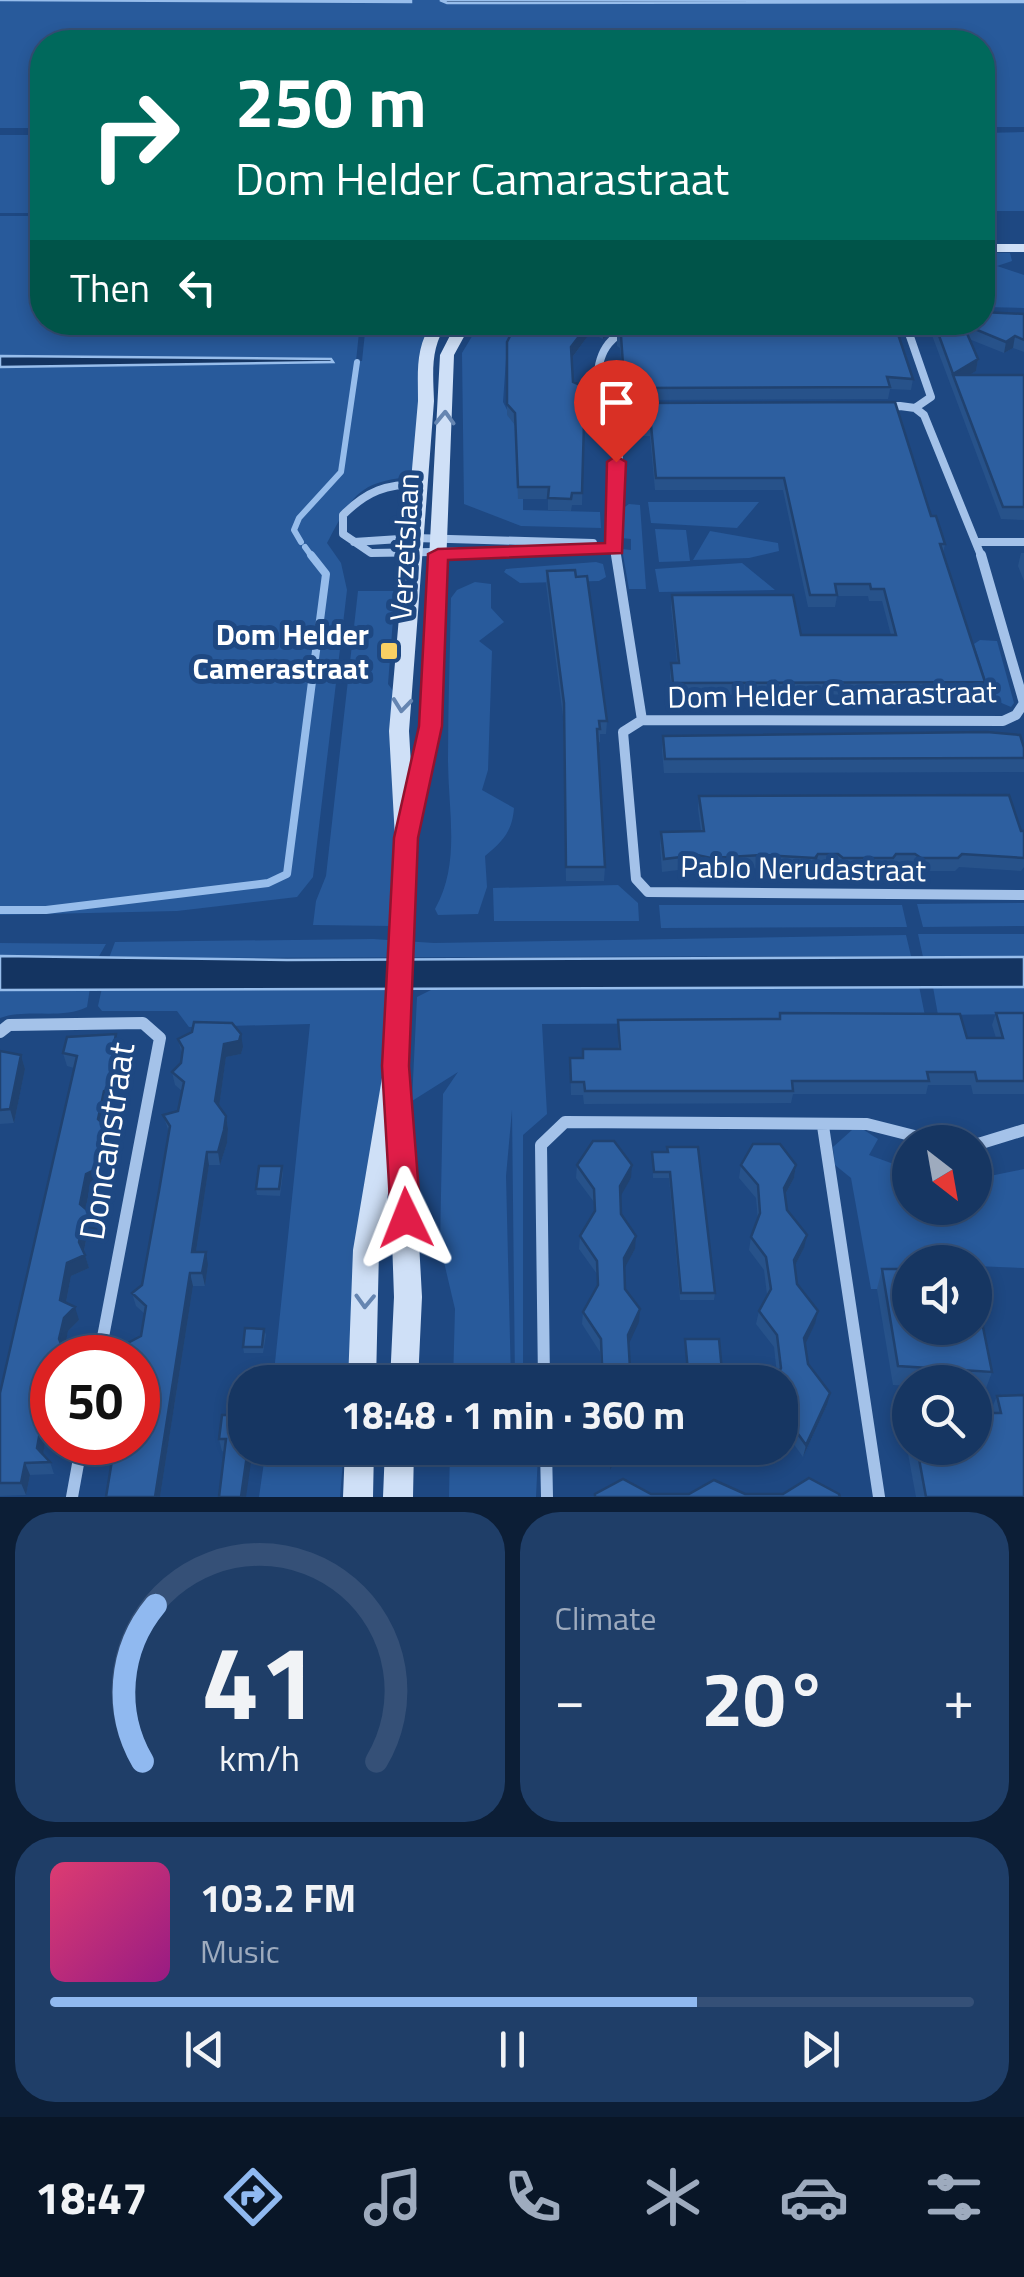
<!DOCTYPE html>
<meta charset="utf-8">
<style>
:root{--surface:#163662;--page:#1f3e68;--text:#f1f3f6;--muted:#9eabbe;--line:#355077;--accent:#90b9f0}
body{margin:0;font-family:"Titillium Web",sans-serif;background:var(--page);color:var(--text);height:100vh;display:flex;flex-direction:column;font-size:38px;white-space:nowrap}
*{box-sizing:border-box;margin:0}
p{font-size:32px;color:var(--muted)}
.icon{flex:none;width:55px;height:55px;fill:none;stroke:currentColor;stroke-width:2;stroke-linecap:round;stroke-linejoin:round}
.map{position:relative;height:1497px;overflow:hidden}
.details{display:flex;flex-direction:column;gap:15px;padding:15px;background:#0c1e36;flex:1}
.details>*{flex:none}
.guide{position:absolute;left:30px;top:30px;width:965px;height:305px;border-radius:40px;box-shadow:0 5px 15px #0003,0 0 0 2px var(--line);background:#00695c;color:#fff;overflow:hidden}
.needle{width:65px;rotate:149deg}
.controls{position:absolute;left:892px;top:1125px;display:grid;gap:20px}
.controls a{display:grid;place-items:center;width:100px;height:100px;border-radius:50%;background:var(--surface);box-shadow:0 5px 15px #0003,0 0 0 2px var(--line);font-size:50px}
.speed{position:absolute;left:30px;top:1335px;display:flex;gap:20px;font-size:50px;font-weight:700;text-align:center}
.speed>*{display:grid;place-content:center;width:130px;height:130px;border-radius:50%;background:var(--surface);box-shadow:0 5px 15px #0003,0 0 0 2px var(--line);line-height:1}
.speed .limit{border:15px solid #d22;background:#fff;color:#111}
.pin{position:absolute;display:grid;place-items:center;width:85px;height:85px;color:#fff;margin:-102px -42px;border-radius:50% 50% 50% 0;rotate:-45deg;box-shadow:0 0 10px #0007}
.pin .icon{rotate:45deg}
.me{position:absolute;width:110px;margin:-55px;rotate:358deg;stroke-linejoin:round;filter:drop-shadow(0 0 8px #0008)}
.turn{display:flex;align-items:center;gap:35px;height:210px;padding:0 40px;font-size:45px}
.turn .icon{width:130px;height:130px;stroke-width:2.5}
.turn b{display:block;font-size:70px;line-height:85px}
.then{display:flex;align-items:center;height:95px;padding:0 40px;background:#0003;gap:20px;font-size:38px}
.big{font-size:75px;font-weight:700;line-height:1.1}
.details .tile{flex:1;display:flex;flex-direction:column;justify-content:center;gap:15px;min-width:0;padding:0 35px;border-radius:40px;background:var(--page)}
.details .dial{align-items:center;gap:0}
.dial svg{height:260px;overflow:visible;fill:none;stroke:var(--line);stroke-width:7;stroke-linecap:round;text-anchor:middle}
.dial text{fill:var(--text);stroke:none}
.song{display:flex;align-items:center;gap:30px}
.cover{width:120px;height:120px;border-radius:15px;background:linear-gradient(135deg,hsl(340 70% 55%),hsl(310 70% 35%))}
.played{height:10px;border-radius:5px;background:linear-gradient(90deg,var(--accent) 70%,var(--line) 70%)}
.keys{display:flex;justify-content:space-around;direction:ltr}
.heat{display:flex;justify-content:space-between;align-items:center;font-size:55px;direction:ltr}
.details .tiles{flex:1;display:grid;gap:15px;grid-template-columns:1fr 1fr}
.tile:last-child{grid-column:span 2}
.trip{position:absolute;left:228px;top:1365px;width:570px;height:100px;border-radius:40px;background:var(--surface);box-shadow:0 5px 15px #0003,0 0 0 2px var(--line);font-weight:700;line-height:100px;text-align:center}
.menu{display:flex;height:160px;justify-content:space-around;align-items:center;background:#091627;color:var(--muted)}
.menu .icon{width:70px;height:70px}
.menu .active{color:var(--accent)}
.menu b{font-size:45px;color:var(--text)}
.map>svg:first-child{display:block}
.green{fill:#285a9b}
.water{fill:#143461;stroke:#97bdeb;stroke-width:2.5}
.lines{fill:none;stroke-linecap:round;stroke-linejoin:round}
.stream-far1{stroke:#97bdeb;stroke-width:6}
.stream{stroke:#97bdeb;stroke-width:8}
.minor-far2{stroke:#a4c2e9;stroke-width:8}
.minor-far1{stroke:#a4c2e9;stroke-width:10}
.minor{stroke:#a4c2e9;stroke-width:12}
.secondary{fill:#cfe0f7;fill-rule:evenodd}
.wall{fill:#27528a}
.shaded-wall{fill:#204270}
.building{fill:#2d5fa0;stroke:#204270;stroke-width:2.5}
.oneway{stroke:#6585b1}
.route{fill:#e11d48;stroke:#92132f;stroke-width:2.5}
.poi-dot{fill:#f8cf63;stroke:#1e4882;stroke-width:4}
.labels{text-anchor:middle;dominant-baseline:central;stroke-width:10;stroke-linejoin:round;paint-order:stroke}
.street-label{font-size:30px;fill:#fff;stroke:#1e4882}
.poi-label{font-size:30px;font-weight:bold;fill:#fff;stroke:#1e4882;text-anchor:end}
.near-street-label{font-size:35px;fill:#fff;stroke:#1e4882}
</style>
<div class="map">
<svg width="1024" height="1497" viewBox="0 0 1024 1497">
<rect width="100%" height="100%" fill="#1e4882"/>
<!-- green -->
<path class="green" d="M0,0H1024V127H983L982,42H42V128H0Z
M1024,132V211H983L982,133Z
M0,135H42V213H0Z
M0,216H42V322L360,323L356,361H362L366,323H440L428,339L419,476C359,481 354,492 327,543L341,563L347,590L313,877L297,897L177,911L0,915V367L333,362L331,359L0,356Z
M983,253H1010L1012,261L997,266L1024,275V308L983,307Z
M480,323H523L507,345L503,402L523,441V510L600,512L601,528L521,526L464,504L462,353Z
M648,502H759L737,528L651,523Z
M629,504L640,505L646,589H629L622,549L631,550V539L621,538L622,509Z
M655,529L686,530L690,561L659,562Z
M710,531L778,543L779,551L749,558L693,560Z
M596,562L603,564L606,577L599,581L520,583L504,572L506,569Z
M742,563L775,590L659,592L655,569Z
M475,582L491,584V608L504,622L479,641L492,651L488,770L482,790L514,808C512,832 503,841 485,856L487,887L478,914L438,915L435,909C461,863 448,811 448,759C448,706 450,652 451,598L457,590Z
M358,591H404V602L393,619L388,684L397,696L393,926L313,925L316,901L326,876Z
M980,640L997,641L1014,703L1011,707L992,699L974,644Z
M618,885L638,903L639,921H494L493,888Z
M1024,903V926L923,927L917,904Z
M659,905H902L907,927L661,928Z
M918,934H1024V957H923Z
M906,935L911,956L109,958L115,942L373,939L434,943Z
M0,943L106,944L98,958L0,956Z
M919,986L925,1016L755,1023L542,1024L547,1114L523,1135V1382H515L512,1110L506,1176L511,1382H453L455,1309L440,1245L443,1094L458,1072L412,1101L417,997L433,989Z
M933,987H1024V1014L938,1015Z
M90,988L87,1007C61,1020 28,1008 0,1018V990Z
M102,988H389L381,1097L359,1238L349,1382H273L310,1024L189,1027L177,1011H102L98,1006Z
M852,1130H864L878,1139L869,1155L910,1170V1208H975V1179L1024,1169V1268L975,1266V1262H910V1282L891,1289H871L851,1178L835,1165L833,1147Z
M266,1448H344L340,1497H259Z
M450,1448H523V1454H538L536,1497H449Z"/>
<!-- water -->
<path class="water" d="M0,0H411V2Z
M440,0H1024V2L447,3Z
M0,356L331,359L333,362L0,367Z
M0,956L287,960L1024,957V987L0,990Z"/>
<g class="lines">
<!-- stream-far1 -->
<path class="stream-far1" d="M301,542L294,530L299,518L341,472L357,362
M305,547L313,558"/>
<!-- stream -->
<path class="stream" d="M0,910H46L268,883L287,874L326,574L311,555"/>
<!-- minor-far2 -->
<path class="minor-far2" d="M905,322L931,397L915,408
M626,409L597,391C596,353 607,335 643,322
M420,484C386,484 367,491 343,515V534L371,553L615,549
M354,542L415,538L593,543
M977,542H1024
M616,558L620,412L638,407L900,406L915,408L924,415L982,558"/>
<!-- minor-far1 -->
<path class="minor-far1" d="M616,555L642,720L1003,721L1016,715L1024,703L981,555
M642,720L623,732L636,879L648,892L1024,895"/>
<!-- minor -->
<path class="minor" d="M0,1032L9,1025L143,1023L160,1038L99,1358
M823,1126L879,1497
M975,1145L1024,1130
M544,1382L541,1145L565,1122L867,1124L938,1142
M546,1448L547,1497
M72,1497L82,1442"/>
<!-- secondary -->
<path class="secondary" d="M982,244H1024V252H982Z
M433,322H448C430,347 433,372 434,401L409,731L411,766L420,726L440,355L457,322H472L454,355L440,726L421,817L415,823L405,1087L411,1095L422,1297L418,1382H390L394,1297L390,1181L379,1250L376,1382H348L353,1250L384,1066L395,838L389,731L418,401C418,372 415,346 433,322Z
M345,1448H374L373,1497H343Z
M385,1448H414L413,1497H383Z"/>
</g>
<!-- wall -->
<path class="wall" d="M1024,314V352L1013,348L1004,353L969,339L978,359L976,371L969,375H1024V520L1001,519L927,322H982Z
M517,322H625L603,339L590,333L572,358L573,382L585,387L582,505H572L571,511L548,510V499H518L515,425L507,415V342Z
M617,335L913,379L911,390L890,389L888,399L639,400L638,390H624L620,348L617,346Z
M641,403L931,516L945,544L943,554L985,682L982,694L672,695L670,676L671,663H677L671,607L672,595L801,635H891L882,601H869L868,596H837L835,607H808L783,490H655L650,436H643Z
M1021,553H1024V581L1018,566Z
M547,571L607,721L606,734H600V742H598L605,867L604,881H566L563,717L546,584Z
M663,736L1024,748V772L664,773L662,750Z
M699,796L1024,831V867L1021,871L959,867L955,871H918L912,867H893L890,871H840L835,867H816L813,871L760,868L709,871L695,868L662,872L660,845L661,832L701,831L698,809Z
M780,1013L967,1038H996L992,1025L996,1013H1024V1094H973L971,1085H928L926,1094H793L791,1103L584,1104L583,1095H571L570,1058H582L618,1049V1020L779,1019Z
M178,1039L243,1047L241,1054L226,1057L219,1106L226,1116L228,1129L227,1143L220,1165H209L196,1252L208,1265L205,1286H193L160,1497H106L138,1358H127L124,1345L141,1336L145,1314L136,1306L132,1293L142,1285L169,1132L163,1115L178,1111L182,1091L175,1085L172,1072L181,1063L182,1055Z
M119,1046L130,1064L120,1074L118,1083L123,1098L107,1105L103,1124L114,1144L104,1151L102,1164L106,1179L90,1187L86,1209L94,1216L98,1230L87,1235L84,1252L89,1268L71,1276L66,1303L79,1320L68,1331L64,1350L67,1358H52V1369L45,1403L52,1410V1428L47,1432L43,1454L50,1462L54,1474L30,1475L26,1495L0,1496V1393L74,1068L67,1066L63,1053Z
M0,1051L21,1055L25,1069L14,1123L0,1124Z
M667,1147L715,1293L714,1300H680L669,1178H653L652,1152H667Z
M577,1165L631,1178L620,1196L621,1214L635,1249L624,1268L625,1289L639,1322L601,1367L600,1352L582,1324L583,1312L597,1287V1274L579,1249L580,1236L594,1213V1202L576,1178Z
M741,1165H796L794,1178L785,1195L787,1210L804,1248L794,1267L797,1284L815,1324L805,1344L808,1364L827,1405L803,1457L780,1425V1382L777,1375L774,1347L756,1324L759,1311L767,1295L764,1270L749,1250L751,1237L758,1220L756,1198L739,1178Z
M282,1166L283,1173L280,1196L257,1195L256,1189Z
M882,1269L992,1372L985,1391L975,1390V1382H910V1386L893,1385L877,1289Z
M264,1329L266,1335L263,1353H244L243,1347Z
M997,1396L1024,1497H916L904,1432L910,1414V1448H975Z
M222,1415L246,1497L224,1452L222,1451L219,1439Z"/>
<!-- shaded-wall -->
<path class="shaded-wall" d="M591,322L590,333L571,359V347Z
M611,322H625L603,339V328Z
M1015,336L1013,348L1004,353L1006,342Z
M978,359L976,371L956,383L953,374Z
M818,854L816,867L813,871L815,858Z
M241,1034L243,1047L241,1054L226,1057L218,1114L215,1101L224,1044Z
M127,1050L130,1064L120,1074L118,1085L119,1084L123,1098L107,1105L101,1132L98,1119L104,1091L114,1075L117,1060Z
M21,1055L25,1069L14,1123L10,1109Z
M226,1116L228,1129L227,1143L220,1165L218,1152Z
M110,1130L114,1144L104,1151L101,1167L102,1166L106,1179L90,1187L84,1217L80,1204L86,1174L97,1155L101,1137Z
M207,1152L209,1165L194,1265L192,1252Z
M632,1165L631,1178L619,1199L620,1186Z
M796,1165L794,1178L781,1202L784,1188Z
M94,1216L98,1230L87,1235L83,1256L79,1242L83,1221Z
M807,1235L804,1248L791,1273L794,1260Z
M636,1236L635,1249L623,1271L624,1258Z
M206,1252L208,1265L205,1286L202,1273Z
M85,1255L89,1268L71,1276L64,1313L60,1300L67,1263Z
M190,1273L193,1286L160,1497H155Z
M75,1307L79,1320L68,1331L64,1352L59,1339L64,1318Z
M640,1309L639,1322L627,1348L628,1335Z
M818,1311L815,1324L802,1351L804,1338Z
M48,1356L52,1369L44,1409L39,1397Z
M830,1393L827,1405L803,1457L806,1445Z
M52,1412V1428L47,1432L42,1460L37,1448L42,1420Z
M248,1448H253L246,1497H241Z
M616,1448H622L610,1470L611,1458Z
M25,1463L30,1475L26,1495L21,1483Z"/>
<!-- building -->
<path class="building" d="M982,312L1024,314V340L1015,336L1006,342L963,324L978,359L953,374L934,322H982Z
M517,322H590L571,347L573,382L585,387L582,493H572L571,499L548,498L549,487H518L515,413L507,404V342Z
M592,322H611L603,328Z
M638,322H894L913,379L887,377L890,387L640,388L639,379H624L621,336L617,335Z
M953,375H1024V507H1003Z
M895,402L931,516H936L945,544H940L985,682L673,683L671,663H679L672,595H793L801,635H896L884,589H871L870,584H835L837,595H810L784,478H656L651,425H644L641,403Z
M575,570L576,577L587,576L607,721H599L600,729H597L605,867H566L564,703L547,571Z
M987,732L1020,735L1024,748V758L665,759L663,736Z
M1009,795L1021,831H1024V858L962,854L958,858H921L915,854H896L893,858H843L838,854H818L815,858L762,855L711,858L697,855L664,859L661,832L704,831L699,796Z
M780,1013L960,1014L967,1038H1003L996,1013H1024V1081H977L975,1072H927L929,1081H792L793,1091H585L584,1082H571L570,1058H583V1049H620L618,1020L780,1019Z
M194,1022L232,1023L241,1034L239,1041L224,1044L215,1101L226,1116L224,1130L218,1152H207L192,1252H206L202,1273H190L155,1497H106L115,1442H138V1358H129L124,1345L141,1336L146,1306L132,1293L142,1285L159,1191L170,1126L163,1115L178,1111L184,1082L172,1072L181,1063L183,1048L178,1039L192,1032Z
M116,1034L114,1044L127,1050L117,1060L114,1075L119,1084L104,1091L98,1119L110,1130L101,1137L97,1155L102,1166L86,1174L80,1204L94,1216L83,1221L79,1242L85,1255L67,1263L60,1300L75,1307L64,1318L59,1339L66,1355L48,1356L39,1397L52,1410L42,1420L37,1448L50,1462L25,1463L21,1483H0V1393L77,1056L63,1053L67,1037Z
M0,1051L21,1055L10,1109L0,1110Z
M593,1141H614L632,1165L620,1186L621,1214L636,1236L624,1258L625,1289L640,1309L628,1335L630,1368L640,1382H592L602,1364L601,1339L583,1312L598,1285L597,1261L580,1236L595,1211L594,1189L577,1165Z
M753,1144H780L796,1165L784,1188L787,1210L807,1235L794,1260L797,1284L818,1311L804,1338L808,1364L830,1393L806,1445L780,1409V1382H774L781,1368L777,1335L759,1311L771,1289L766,1257L751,1237L760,1213L758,1185L741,1165Z
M667,1147H698L715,1293H681L670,1172H654L652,1152H668Z
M259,1166H282L279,1189H256Z
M882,1269H910V1328H975V1287L992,1372L898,1366Z
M245,1328L264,1329L262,1347H243Z
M685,1339H719L723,1382H689Z
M1024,1395V1497H926L917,1448H975V1413H1001L997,1396Z
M222,1415H245V1448H248L241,1497H219L226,1439H219Z
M610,1448H616L611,1458Z
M809,1478L839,1494L840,1497H595V1494L623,1479L651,1494H689L714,1480L745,1494H783Z"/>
<!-- one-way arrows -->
<defs><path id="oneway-chevron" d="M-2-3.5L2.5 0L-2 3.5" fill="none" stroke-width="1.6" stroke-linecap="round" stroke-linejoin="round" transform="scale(2.5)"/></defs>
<g class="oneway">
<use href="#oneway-chevron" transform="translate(445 418) rotate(-88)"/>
<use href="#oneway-chevron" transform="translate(402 705) rotate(96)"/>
<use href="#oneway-chevron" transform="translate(365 1301) rotate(92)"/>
</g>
<!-- route -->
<path class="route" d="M616,456L626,462L622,553L448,560L442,726L418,838L409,1066L421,1218L416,1227L406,1231L395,1227L391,1218L382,1066L394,838L419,726L428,554L438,549L605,543L607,462Z"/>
<!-- markers -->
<rect class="poi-dot" x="379" y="641" width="20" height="20" rx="5"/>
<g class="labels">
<!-- street labels -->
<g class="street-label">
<text transform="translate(404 547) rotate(-87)">Verzetslaan</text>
<text transform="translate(832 694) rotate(-1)">Dom Helder Camarastraat</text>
<text transform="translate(803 868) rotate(1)">Pablo Nerudastraat</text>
</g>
<!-- poi labels -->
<g class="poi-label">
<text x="369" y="634">Dom Helder<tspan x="369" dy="34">Camerastraat</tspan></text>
</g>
<!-- near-street labels -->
<g class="near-street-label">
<text transform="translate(106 1141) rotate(-81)">Doncanstraat</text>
</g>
</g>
</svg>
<div class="controls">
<a><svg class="needle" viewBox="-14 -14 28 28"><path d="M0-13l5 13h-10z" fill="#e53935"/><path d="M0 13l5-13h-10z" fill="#9eabbe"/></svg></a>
<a><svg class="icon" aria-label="sound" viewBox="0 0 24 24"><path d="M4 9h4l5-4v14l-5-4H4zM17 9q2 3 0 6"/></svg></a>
<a><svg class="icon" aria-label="search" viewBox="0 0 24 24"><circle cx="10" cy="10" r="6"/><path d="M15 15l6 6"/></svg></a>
</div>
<div class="speed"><div class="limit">50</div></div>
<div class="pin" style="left:616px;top:462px;background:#d93025"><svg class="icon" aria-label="arrive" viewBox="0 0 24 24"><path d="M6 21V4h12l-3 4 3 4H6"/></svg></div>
<svg class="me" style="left:406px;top:1218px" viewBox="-20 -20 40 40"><path d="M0-17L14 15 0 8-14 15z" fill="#e11d48" stroke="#fff" stroke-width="4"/></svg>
<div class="trip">18:48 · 1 min · 360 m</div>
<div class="guide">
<div class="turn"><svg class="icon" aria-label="right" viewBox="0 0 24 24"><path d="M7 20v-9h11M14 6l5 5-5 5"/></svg><div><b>250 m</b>Dom Helder Camarastraat</div></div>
<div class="then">Then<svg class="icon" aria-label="left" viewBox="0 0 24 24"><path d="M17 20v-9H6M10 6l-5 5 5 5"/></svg></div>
</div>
</div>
<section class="details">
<div class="tiles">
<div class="tile dial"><svg viewBox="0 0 100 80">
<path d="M14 69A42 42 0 1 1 86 69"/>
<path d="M14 69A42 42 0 0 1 18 21" stroke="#90b9f0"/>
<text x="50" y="56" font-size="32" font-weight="700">41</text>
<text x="50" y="72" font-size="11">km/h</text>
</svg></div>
<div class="tile"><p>Climate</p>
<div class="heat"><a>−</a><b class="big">20°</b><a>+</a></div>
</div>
<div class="tile">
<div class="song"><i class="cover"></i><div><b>103.2 FM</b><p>Music</p></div></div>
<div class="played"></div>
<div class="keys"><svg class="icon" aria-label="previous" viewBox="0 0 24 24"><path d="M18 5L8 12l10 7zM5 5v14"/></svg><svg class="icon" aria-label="pause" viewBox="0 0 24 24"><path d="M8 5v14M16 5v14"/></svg><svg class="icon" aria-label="next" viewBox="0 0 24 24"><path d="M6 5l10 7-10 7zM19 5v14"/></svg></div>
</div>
</div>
</section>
<nav class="menu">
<b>18:47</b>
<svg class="icon active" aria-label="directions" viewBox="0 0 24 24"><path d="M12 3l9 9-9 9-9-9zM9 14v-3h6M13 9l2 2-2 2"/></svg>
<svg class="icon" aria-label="music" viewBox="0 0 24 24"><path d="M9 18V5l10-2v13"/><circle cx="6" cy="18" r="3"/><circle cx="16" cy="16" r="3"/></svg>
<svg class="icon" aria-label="phone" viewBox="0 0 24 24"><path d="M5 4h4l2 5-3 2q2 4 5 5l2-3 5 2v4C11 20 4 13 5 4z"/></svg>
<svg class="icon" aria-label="climate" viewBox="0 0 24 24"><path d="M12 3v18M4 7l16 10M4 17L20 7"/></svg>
<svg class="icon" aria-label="car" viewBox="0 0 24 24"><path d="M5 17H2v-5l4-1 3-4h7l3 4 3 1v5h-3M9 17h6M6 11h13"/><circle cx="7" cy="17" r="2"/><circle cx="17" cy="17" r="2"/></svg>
<svg class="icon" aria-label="filters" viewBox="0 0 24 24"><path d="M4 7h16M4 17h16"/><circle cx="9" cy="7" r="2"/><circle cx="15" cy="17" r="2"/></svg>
</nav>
